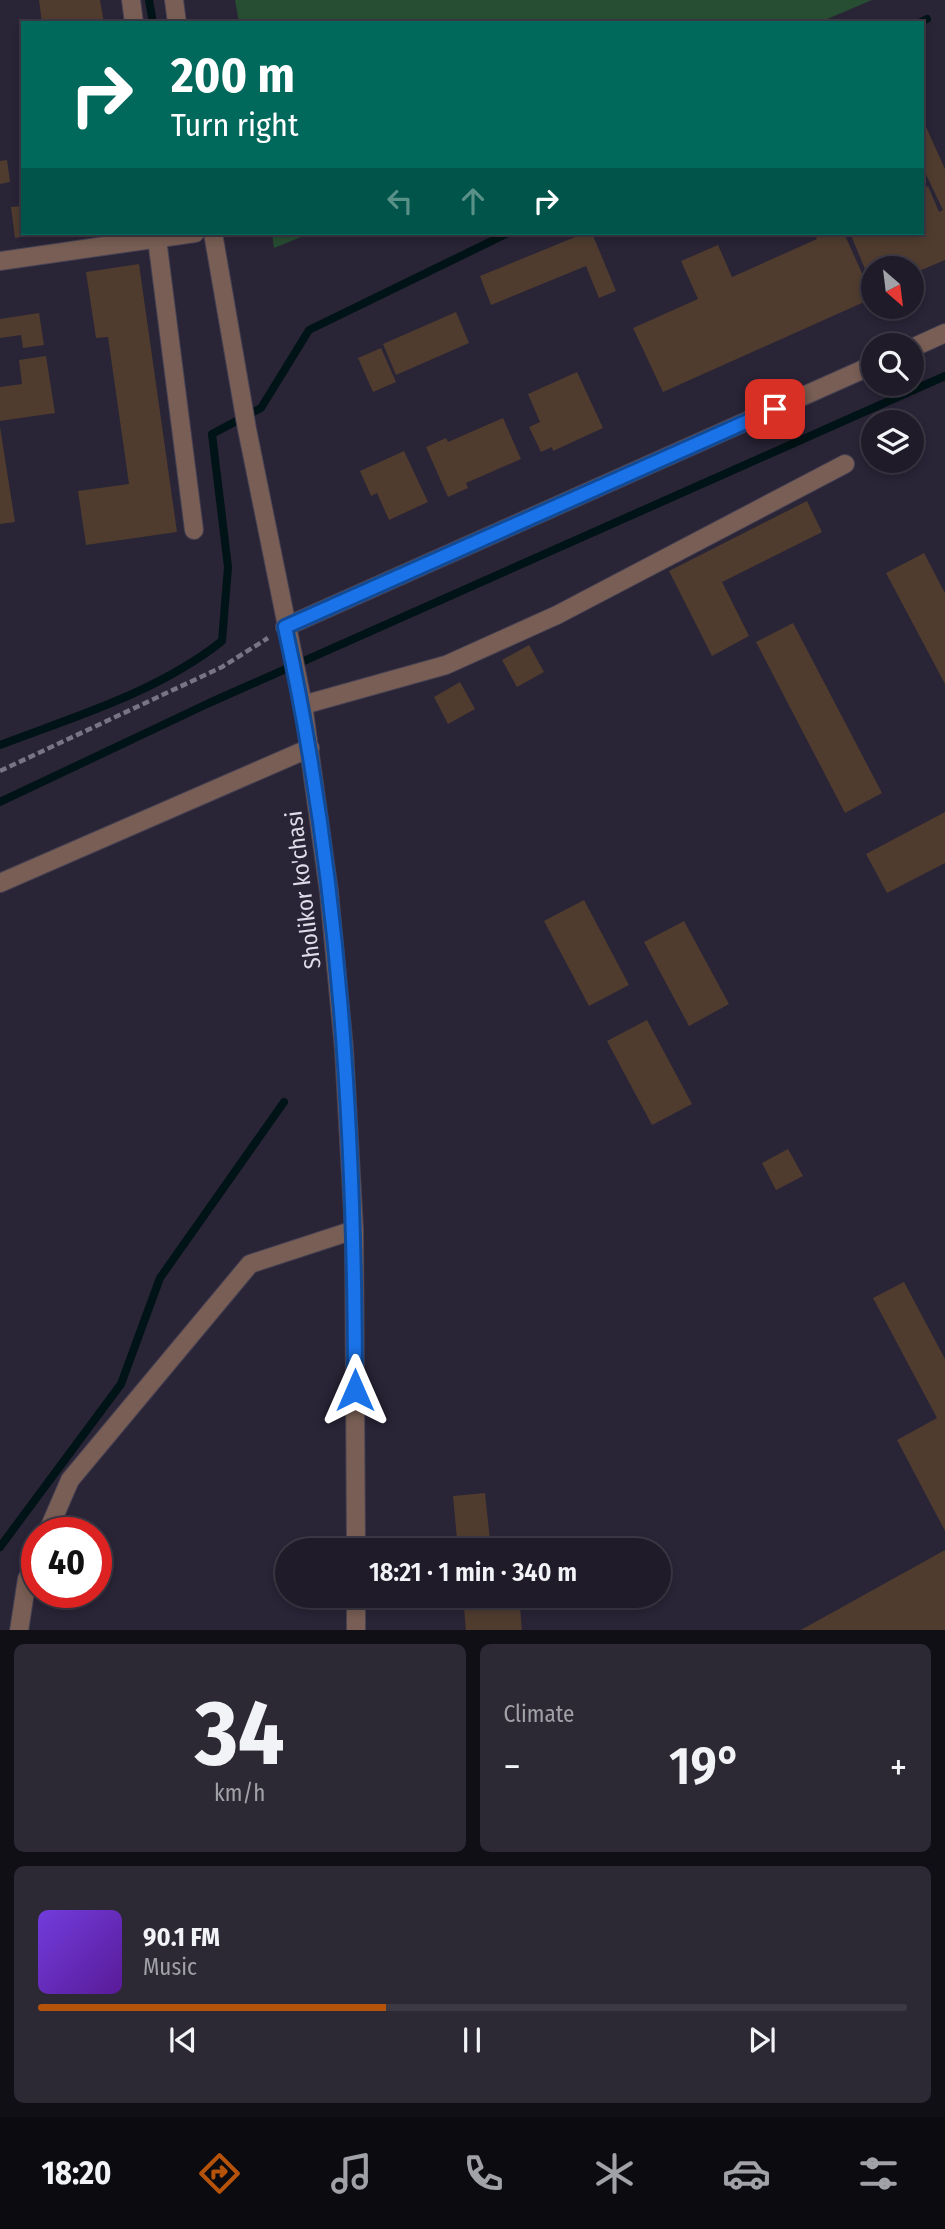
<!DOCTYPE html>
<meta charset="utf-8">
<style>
:root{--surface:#1f1b28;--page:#2c2834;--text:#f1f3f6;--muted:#a1a1a8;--line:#3c3945;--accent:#b45309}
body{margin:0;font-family:"Fira Sans Condensed",sans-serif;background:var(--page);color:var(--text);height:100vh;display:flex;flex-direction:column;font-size:26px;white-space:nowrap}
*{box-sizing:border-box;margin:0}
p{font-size:23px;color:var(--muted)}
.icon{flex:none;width:38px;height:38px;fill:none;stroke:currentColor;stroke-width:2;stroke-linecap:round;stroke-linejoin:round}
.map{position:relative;height:1630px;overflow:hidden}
.details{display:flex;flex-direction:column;gap:14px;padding:14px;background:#110f16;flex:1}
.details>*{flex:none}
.banner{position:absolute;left:21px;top:21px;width:903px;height:214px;border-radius:0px;box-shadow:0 4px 10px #0003,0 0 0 2px var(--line);background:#00695c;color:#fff;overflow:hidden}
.needle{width:46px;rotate:152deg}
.controls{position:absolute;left:861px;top:256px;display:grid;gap:14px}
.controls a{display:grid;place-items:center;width:63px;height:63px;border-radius:50%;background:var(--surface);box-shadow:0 4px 10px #0003,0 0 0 2px var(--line);font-size:35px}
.speed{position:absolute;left:21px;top:1517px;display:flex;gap:14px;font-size:35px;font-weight:700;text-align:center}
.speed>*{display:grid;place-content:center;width:91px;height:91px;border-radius:50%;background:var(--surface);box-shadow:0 4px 10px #0003,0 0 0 2px var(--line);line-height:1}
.speed .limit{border:10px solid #d22;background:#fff;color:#111}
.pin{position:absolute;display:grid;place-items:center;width:60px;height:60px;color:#fff;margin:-30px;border-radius:14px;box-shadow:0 4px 10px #0006}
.me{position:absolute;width:77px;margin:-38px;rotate:0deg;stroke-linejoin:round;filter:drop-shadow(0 0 5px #0008)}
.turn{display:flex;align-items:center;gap:24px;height:147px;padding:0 35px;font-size:32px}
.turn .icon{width:91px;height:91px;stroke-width:2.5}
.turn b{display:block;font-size:49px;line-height:60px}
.lanes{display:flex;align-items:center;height:66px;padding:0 35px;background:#0003;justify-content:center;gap:35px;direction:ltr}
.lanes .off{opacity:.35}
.big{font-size:52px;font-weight:600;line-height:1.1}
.details .card{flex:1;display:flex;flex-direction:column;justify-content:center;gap:10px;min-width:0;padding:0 24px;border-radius:10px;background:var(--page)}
.details .dial{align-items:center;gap:0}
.dial b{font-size:91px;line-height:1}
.song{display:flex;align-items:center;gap:21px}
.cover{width:84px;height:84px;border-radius:10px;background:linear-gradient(135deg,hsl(260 70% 55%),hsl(270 70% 35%))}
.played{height:7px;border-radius:4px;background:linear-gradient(90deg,var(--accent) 40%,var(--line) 40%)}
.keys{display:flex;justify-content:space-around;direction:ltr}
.heat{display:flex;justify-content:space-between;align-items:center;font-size:38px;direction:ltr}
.details .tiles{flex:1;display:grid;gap:14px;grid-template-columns:1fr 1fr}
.card:last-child{grid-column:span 2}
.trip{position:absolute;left:275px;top:1538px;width:396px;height:70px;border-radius:35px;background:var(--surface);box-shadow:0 4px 10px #0003,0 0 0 2px var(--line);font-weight:600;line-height:70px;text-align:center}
.tab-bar{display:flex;height:112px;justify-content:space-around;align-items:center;background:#0c0b10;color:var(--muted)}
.tab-bar .icon{width:49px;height:49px}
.tab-bar .current{color:var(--accent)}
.tab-bar b{font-size:32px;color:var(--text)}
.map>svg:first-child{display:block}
.green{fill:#274d32}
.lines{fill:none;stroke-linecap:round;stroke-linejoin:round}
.stream{stroke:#001316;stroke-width:8}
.building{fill:#4f3c2f}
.minor-casing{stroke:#464153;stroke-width:20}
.path{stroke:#797484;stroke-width:4.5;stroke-dasharray:7 3.5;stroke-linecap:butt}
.minor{stroke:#785e54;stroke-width:18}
.route-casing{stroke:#114b97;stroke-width:18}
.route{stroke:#1a73e8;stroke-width:12}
.labels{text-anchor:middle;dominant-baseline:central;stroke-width:7;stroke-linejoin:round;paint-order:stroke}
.street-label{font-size:23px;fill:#dfdce9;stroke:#292436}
</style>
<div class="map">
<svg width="945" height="1631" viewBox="0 0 945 1631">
<rect width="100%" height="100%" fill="#292436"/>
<!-- green -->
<path class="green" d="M235,0H872L818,23H239Z
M272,233H311L274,248Z"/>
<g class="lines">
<!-- stream -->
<path class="stream" d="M149,0L153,23
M919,23L927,19
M0,745C76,716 158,692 222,641L228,567L212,434L261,408L309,330L508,233
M0,802L209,703L945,376
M0,1547L121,1384L160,1278L284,1102"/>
</g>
<!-- building -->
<path class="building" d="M39,0H100L104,23H42Z
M922,118L945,169V260L912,274V268H873V288L850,233H922V189L928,186L939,212L943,210L922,166Z
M7,160L10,182L0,184V161Z
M23,206V233L40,234L15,238L11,207Z
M585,233H592L616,291L599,298L586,266L491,305L480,276Z
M814,233H844L873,298L663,392L633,328L698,299L681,261L718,245L732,277L817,239Z
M139,264L177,532L86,545L78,491L129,484L108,337L96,338L86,272Z
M456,312L469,343L396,375L383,344Z
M39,313L44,345L23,348L21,335L0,338V319Z
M381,348L396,382L373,392L358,358Z
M46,356L55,413L0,421V387L22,384L19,360Z
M577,372L603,428L553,451L552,447L541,452L529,427L540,422L528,394Z
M503,418L521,459L466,483L468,488L448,497L426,447L446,438L448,442Z
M0,427L15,522L0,524Z
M404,451L428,502L389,520L377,493L371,496L360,471Z
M807,501L822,532L722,582L749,636L712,656L669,571Z
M924,553L945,593V684L886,573Z
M793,623L882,793L845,813L756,642Z
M529,645L544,672L517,687L502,660Z
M460,682L475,709L448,724L434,697Z
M945,812V863L887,893L866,854Z
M584,900L629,985L589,1006L544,921Z
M684,921L729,1004L689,1026L644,942Z
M647,1020L692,1104L652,1125L607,1041Z
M788,1149L803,1176L776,1190L762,1163Z
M904,1282L945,1359V1531L897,1440L937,1418L873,1298Z
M485,1493L491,1550H458L453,1496Z
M945,1550V1631H799Z
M463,1596H519L522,1631H466Z"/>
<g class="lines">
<defs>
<path id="minor" d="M131,0L134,23
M174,0L177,23
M213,233L247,429L303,705L329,892L344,1049L354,1230L356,1550
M157,239L194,530
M0,261L195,233
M912,348L945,333
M285,627L873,365
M303,705L446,665L557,615L845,464
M0,883L310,748
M47,1533L70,1480L250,1264L354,1230
M356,1596V1631
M19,1631L27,1579L37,1557"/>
</defs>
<!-- minor casing -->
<use href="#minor" class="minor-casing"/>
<!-- path -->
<path class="path" d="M0,771L222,667L268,638"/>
<!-- minor -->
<use href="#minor" class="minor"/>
</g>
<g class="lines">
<defs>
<path id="route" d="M355,1390C355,1135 340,877 285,627L775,409"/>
</defs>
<!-- route casing -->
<use href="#route" class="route-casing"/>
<!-- route -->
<use href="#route" class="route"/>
</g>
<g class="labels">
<!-- street labels -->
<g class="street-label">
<text transform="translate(303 890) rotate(-97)">Sholikor ko'chasi</text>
</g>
</g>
</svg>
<div class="controls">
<a><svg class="needle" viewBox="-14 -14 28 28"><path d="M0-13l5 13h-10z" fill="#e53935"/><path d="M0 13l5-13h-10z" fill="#a1a1a8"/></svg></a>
<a><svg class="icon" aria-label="search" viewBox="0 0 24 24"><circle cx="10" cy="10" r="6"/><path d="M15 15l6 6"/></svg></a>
<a><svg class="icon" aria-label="layers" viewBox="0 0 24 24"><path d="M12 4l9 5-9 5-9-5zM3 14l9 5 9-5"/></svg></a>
</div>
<div class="speed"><div class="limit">40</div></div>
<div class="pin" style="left:775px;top:409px;background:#d93025"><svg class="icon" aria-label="arrive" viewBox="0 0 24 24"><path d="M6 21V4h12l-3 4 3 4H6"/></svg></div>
<svg class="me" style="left:355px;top:1390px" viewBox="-20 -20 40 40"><path d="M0-17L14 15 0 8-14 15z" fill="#1a73e8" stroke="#fff" stroke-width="4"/></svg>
<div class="trip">18:21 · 1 min · 340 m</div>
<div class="banner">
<div class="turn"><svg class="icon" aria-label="right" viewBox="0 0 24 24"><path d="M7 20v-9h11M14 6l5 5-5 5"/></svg><div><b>200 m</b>Turn right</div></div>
<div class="lanes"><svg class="icon off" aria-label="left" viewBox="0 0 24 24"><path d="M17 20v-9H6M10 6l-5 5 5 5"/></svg><svg class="icon off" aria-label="ahead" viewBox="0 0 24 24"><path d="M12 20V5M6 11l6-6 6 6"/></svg><svg class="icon" aria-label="right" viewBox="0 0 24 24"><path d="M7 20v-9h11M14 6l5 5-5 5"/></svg></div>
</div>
</div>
<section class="details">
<div class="tiles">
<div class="card dial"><b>34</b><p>km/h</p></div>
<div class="card"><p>Climate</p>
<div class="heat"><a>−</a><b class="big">19°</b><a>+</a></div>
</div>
<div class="card">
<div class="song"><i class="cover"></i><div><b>90.1 FM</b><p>Music</p></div></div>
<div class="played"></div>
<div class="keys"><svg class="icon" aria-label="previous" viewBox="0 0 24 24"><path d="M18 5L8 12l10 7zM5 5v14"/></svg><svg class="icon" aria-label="pause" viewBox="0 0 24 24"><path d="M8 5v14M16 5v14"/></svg><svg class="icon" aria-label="next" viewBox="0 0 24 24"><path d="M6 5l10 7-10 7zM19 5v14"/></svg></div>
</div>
</div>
</section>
<nav class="tab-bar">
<b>18:20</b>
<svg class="icon current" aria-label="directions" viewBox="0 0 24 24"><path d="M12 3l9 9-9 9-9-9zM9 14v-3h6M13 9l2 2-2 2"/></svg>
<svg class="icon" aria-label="music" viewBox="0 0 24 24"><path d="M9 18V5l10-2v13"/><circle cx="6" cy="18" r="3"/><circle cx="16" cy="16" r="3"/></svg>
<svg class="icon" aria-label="phone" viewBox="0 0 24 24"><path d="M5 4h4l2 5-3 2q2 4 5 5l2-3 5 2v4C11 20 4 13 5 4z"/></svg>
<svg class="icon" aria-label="climate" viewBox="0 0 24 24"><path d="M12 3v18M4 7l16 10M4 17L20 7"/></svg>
<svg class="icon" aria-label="car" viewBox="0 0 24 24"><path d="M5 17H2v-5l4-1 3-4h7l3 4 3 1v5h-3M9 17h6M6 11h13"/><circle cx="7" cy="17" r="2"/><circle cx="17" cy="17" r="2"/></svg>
<svg class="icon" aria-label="filters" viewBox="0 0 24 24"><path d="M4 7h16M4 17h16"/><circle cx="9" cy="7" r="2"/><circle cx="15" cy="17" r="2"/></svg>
</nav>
